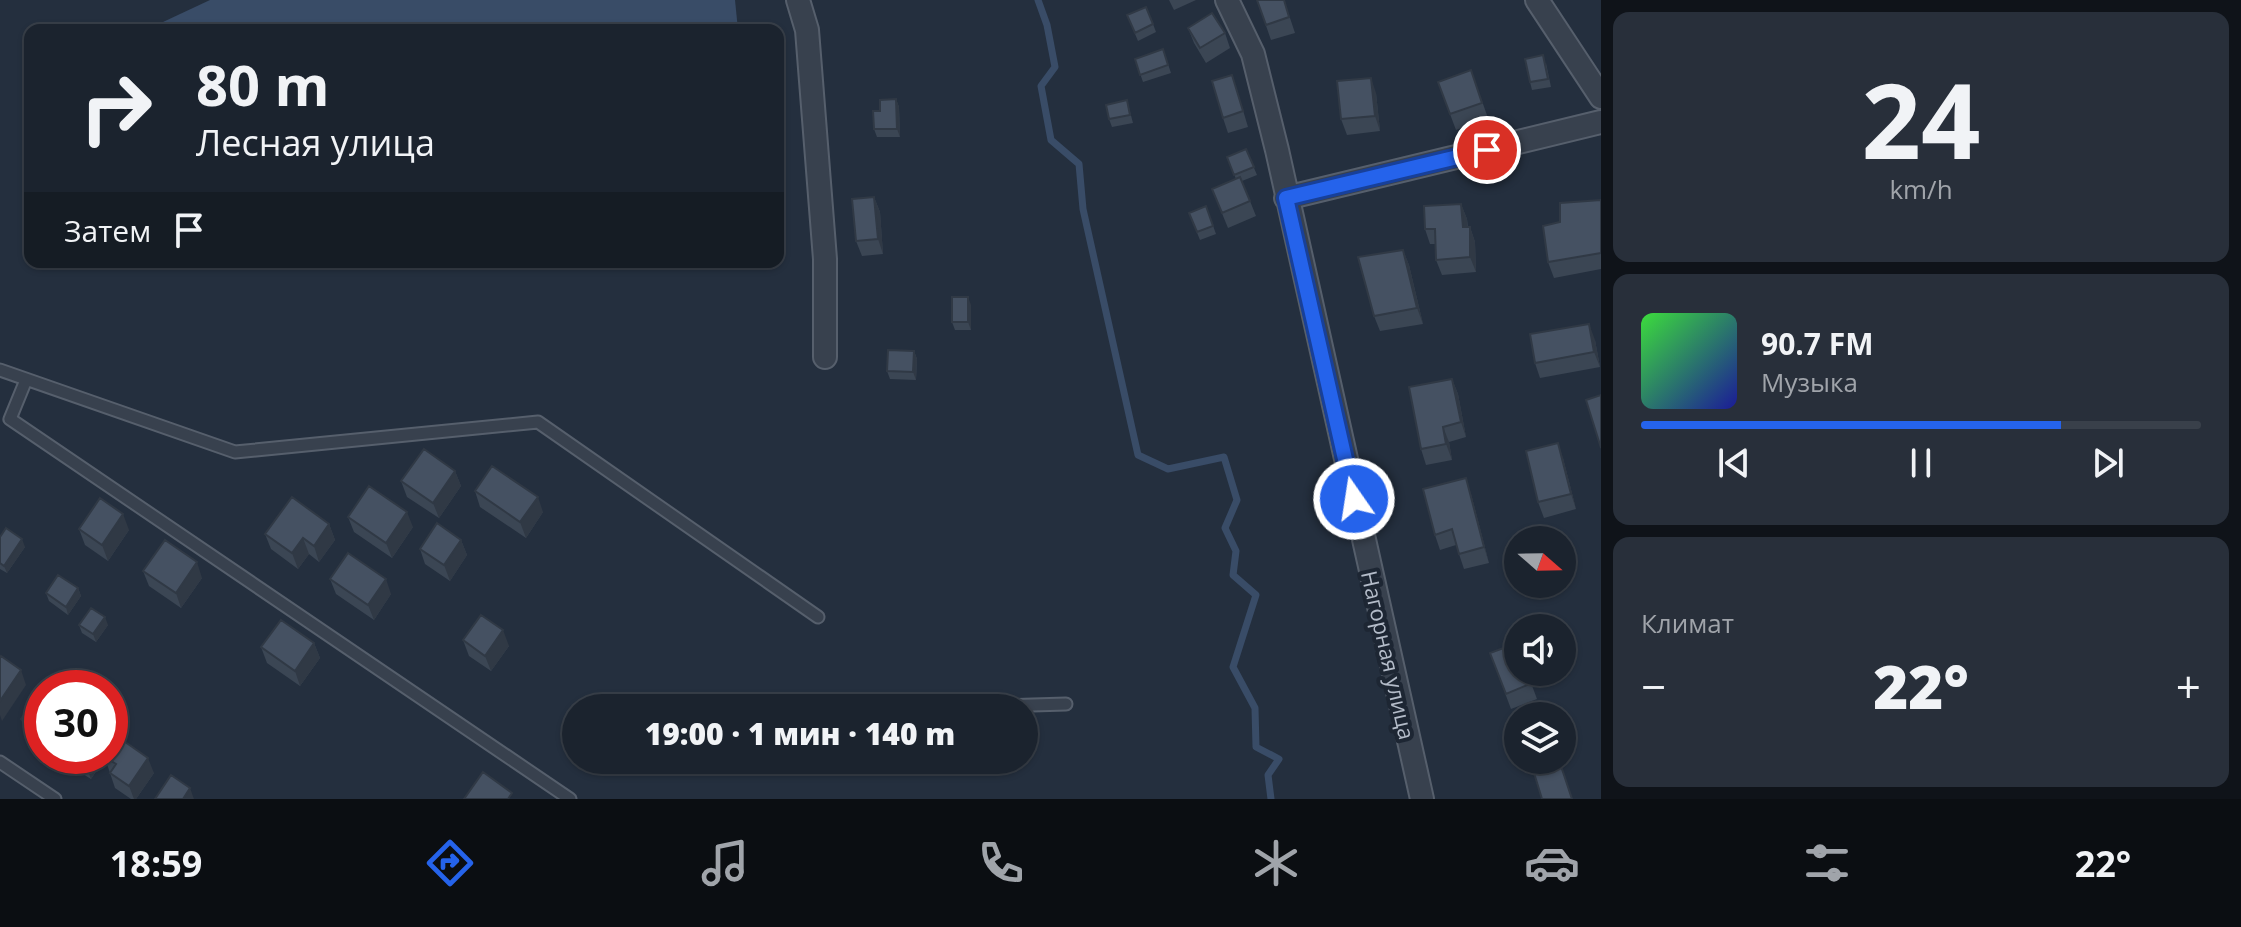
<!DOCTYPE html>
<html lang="ru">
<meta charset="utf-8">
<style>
:root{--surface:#1b232e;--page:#282f3a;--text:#f1f3f6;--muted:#a0a4aa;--line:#39404a;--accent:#2563eb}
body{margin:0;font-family:"Open Sans",sans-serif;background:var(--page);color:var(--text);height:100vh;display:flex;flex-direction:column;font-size:30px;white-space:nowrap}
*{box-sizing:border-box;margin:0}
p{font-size:26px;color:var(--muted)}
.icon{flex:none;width:44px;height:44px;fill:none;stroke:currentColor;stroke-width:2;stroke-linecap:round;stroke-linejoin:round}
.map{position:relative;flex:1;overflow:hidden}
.side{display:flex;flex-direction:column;gap:12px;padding:12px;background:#0f1319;width:640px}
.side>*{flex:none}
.guide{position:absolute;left:24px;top:24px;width:760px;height:244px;border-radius:16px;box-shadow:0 2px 6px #0004,0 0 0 2px var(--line);background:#1b232e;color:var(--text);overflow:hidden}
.needle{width:52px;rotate:110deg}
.tools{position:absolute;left:1504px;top:526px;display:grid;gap:16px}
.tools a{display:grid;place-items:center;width:72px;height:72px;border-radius:50%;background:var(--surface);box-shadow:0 2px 6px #0004,0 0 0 2px var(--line);font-size:40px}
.speed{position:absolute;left:24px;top:670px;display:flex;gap:16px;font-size:40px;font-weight:700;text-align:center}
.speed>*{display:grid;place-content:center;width:104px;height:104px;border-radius:50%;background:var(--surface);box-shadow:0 2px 6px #0004,0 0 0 2px var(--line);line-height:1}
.speed .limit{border:12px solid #d22;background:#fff;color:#111}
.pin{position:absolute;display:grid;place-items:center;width:68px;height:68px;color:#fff;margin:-34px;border:4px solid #fff;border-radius:50%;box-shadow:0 2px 8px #0007}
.me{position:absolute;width:88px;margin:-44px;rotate:347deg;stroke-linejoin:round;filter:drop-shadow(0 0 6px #0008)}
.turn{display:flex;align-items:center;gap:28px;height:168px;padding:0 40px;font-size:36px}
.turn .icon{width:104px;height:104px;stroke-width:2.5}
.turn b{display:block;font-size:56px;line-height:68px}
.then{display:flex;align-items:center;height:76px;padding:0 40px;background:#0003;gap:16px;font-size:30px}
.big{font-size:60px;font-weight:800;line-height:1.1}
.side .widget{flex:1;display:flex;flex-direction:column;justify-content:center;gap:12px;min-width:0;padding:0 28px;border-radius:16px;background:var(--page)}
.side .dial{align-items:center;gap:0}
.dial b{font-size:104px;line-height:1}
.song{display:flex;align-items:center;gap:24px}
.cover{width:96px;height:96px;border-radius:12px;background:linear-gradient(135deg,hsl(120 70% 55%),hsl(240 70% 35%))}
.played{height:8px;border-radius:4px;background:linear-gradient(90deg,var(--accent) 75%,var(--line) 75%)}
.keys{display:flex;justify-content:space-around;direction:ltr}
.heat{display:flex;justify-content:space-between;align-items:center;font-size:44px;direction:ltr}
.trip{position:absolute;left:562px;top:694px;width:476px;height:80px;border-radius:40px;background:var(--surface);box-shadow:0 2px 6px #0004,0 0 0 2px var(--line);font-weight:800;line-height:80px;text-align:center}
.tabs{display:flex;height:128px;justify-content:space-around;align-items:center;background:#0b0e12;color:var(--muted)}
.tabs .icon{width:56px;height:56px}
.tabs .current{color:var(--accent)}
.tabs b{font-size:36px;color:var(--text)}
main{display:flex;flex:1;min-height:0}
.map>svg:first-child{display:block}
.water{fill:#394c67}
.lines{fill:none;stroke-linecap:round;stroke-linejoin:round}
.stream{stroke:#394c67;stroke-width:7}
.service-casing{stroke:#565f6c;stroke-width:15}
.minor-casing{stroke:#565f6c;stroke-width:26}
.service{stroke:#38414e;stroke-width:11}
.minor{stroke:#38414e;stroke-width:22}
.wall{fill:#3b4654}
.shaded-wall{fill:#303945}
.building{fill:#455162;stroke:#303945;stroke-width:2}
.route-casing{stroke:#184099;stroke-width:20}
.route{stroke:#2563eb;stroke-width:14}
.labels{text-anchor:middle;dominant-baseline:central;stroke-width:8;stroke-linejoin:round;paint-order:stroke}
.street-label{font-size:22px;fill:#b4bcc9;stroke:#1d2633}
</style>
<main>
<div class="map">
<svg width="1601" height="799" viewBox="0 0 1601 799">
<rect width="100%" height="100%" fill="#242f3e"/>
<!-- water -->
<path class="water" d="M210,0H735L738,30H157L163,22Z"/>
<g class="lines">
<!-- stream -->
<path class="stream" d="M1038,0L1047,25L1055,67L1041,86L1051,140L1079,164L1083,209L1138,455L1168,469L1224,457L1237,500L1225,528L1236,551L1233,575L1256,595L1233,667L1255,708L1256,747L1279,759L1268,775L1271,799"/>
<defs>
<path id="service" d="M0,370L235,452L538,422L818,617
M26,380L10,419L570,799
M927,708L1066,704
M0,762L55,799"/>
<path id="minor" d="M798,0L807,30L825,259V357
M1227,0L1253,54L1277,150L1422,799
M1537,0L1601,97
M1286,198L1601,122"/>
</defs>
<!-- service casing -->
<use href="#service" class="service-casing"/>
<!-- minor casing -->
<use href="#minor" class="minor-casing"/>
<!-- service -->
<use href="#service" class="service"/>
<!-- minor -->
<use href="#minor" class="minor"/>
</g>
<!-- wall -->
<path class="wall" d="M1169,0H1196L1174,10Z
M1257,0H1284L1295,33L1271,40Z
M1127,15L1153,24L1156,32L1138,41Z
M1188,28L1225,33L1230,48L1206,63L1194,43Z
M1163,49L1171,73L1143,82L1135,59Z
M1546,63L1551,87L1532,90L1530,82Z
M1471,70L1488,118L1456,130L1438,82Z
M1237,90L1248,127L1228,133L1223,118Z
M1376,93L1380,131L1347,135L1341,119Z
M896,99L899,107L900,137H877L874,129L880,111Z
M1127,100L1133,123L1112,127L1109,119Z
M1246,149L1257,175L1242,181L1256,216L1228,228L1212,189L1236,179L1227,157Z
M874,197L880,212L883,254L862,256L856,241Z
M1601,200V269L1554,278L1548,262L1560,222Z
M1461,204L1467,219L1468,227H1470L1475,242L1476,272L1442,275L1436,260V244H1430L1425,229Z
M1206,206L1216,234L1200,240L1189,213Z
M1403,250L1409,265L1423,324L1380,331L1374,316Z
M971,305V330H955L952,322Z
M1595,340L1600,367L1540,378L1535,363Z
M914,351L917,359L916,380L890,379L887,371Z
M1452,379L1458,394L1466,437L1449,442L1452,460L1426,465L1421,449Z
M1563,458L1576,509L1544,518L1538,502Z
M455,471L461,486L439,518L407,497L401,481Z
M475,491L543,512L526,538L480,507Z
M1471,494L1489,563L1464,569L1456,545L1440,550L1435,535Z
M348,517L413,527L392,558L354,532Z
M329,524L335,540L319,562L309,554L298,569L271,549L265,534Z
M79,529L129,530L108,561L85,545Z
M0,537L25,547L7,573L0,569Z
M461,540L467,555L450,581L425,564L420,549Z
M143,571L202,578L181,608L149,586Z
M330,579L391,594L374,620L336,594Z
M78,588L81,596L68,615L49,601L46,593Z
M79,625H108L96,642L82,633Z
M463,640L509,646L491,671L469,656Z
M314,643L320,658L300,686L267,663L261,647Z
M1490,653L1527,672L1537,699L1511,709Z
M42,689V745L27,735L21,719Z
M113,745L154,773L136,799H131L115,788L105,758L91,779L68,765L65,756H110Z"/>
<!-- shaded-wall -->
<path class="shaded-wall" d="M1371,78L1376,93L1380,131L1375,116Z
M896,99L899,107L900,137L897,129Z
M874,197L880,212L883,254L878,239Z
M1461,204L1467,219L1469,242L1463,227Z
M1470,227L1475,242L1476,272L1470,257Z
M1403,250L1409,265L1423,324L1417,308Z
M968,297L971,305V330L968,322Z
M1589,324L1595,340L1600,367L1594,352Z
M914,351L917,359L916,380L913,372Z
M1452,379L1458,394L1466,437L1461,422Z
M1443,427L1449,442L1452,460L1446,444Z
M1558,443L1563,458L1576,509L1571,494Z
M455,471L461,486L439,518L433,503Z
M1466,478L1471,494L1489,563L1484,547Z
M538,497L543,512L526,538L520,522Z
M407,512L413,527L392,558L386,543Z
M123,514L129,530L108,561L102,545Z
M329,524L335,540L319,562L314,546Z
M303,538L309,554L298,569L292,553Z
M22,539L25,547L7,573L4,566Z
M461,540L467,555L450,581L444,565Z
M197,562L202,578L181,608L176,593Z
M386,579L391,594L374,620L368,605Z
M78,588L81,596L68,615L66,607Z
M105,617L108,625L96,642L93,634Z
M503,630L509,646L491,671L485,656Z
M314,643L320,658L300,686L295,671Z
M21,670L26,685L2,721L0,715V701Z
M90,756H106L91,779L85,764Z
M148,758L154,773L136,799H134L129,786Z
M190,788L194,799H183Z"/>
<!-- building -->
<path class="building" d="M1257,0H1284L1289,17L1266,25Z
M1146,7L1153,24L1135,33L1127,15Z
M1212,13L1225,33L1200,48L1188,28Z
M1163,49L1168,65L1140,75L1135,59Z
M1543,55L1548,79L1530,82L1525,59Z
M1471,70L1482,103L1450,114L1438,82Z
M1232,75L1243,111L1223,118L1212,81Z
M1371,78L1375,116L1341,119L1337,81Z
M896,99L897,129H874L873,111H880V100Z
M1127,100L1130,115L1109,119L1106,105Z
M1246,149L1254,167L1234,175L1227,157Z
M1240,177L1250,201L1222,213L1212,189Z
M874,197L878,239L856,241L852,199Z
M1601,200V253L1548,262L1543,226L1560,222V203Z
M1461,204L1463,227H1470V257L1436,260L1435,229H1425L1424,206Z
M1206,206L1213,226L1197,232L1189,213Z
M1403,250L1417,308L1374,316L1358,257Z
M952,297H968V322H952Z
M1589,324L1594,352L1535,363L1530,334Z
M888,350L914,351L913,372L887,371Z
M1452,379L1461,422L1443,427L1446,444L1421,449L1409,387Z
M1601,395V448L1586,400Z
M1558,443L1571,494L1538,502L1526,451Z
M424,449L455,471L433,503L401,481Z
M492,466L538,497L520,522L475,491Z
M1466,478L1484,547L1459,554L1452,529L1435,535L1423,489Z
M369,486L407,512L386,543L348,517Z
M292,497L329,524L314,546L303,538L292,553L265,534Z
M100,498L123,514L102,545L79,529Z
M437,523L461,540L444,565L420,549Z
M6,528L22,539L4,566L0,563V537Z
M165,540L197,562L176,593L143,571Z
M348,553L386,579L368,605L330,579Z
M58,575L78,588L66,607L46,593Z
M91,608L105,617L93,634L79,625Z
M481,615L503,630L485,656L463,640Z
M281,620L314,643L295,671L261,647Z
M1517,643L1518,672H1527L1532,683L1506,694L1490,653Z
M1,656L21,670L0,701V658Z
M42,689V731L41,733L21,719Z
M118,737L148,758L129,786L110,773L116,764L105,757L110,756V749Z
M73,756H90L85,764Z
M1543,760H1559L1572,799H1542L1531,763Z
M483,772L512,793L508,799H464Z
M171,775L190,788L183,799H155Z"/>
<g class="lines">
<defs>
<path id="route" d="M1354,499L1286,198L1487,150"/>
</defs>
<!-- route casing -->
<use href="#route" class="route-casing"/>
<!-- route -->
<use href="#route" class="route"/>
</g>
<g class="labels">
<!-- street labels -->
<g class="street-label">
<text transform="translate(1389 655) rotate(77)">Нагорная улица</text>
</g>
</g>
</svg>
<div class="tools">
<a><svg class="needle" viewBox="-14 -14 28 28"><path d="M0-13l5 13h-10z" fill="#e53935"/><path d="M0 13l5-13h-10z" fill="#a0a4aa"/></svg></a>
<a><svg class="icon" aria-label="sound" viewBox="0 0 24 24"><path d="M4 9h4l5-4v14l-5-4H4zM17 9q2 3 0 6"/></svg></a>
<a><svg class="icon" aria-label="layers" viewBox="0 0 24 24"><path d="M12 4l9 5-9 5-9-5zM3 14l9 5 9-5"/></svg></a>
</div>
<div class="speed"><div class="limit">30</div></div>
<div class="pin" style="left:1487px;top:150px;background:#d93025"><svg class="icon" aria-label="arrive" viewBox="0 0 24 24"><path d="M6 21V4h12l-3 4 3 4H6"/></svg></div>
<svg class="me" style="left:1354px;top:499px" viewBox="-20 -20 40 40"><circle r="17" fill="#2563eb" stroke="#fff" stroke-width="3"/><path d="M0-11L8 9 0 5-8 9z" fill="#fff"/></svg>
<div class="trip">19:00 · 1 мин · 140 m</div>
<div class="guide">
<div class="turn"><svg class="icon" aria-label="right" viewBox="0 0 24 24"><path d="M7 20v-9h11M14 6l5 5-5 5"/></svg><div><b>80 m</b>Лесная улица</div></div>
<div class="then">Затем<svg class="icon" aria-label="arrive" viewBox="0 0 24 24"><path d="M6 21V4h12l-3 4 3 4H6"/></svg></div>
</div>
</div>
<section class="side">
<div class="widget dial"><b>24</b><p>km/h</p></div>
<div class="widget">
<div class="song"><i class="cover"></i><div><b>90.7 FM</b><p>Музыка</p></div></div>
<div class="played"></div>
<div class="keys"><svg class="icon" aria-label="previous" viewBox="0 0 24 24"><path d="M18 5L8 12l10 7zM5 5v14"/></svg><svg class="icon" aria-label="pause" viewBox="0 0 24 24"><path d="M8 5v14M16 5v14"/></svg><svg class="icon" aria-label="next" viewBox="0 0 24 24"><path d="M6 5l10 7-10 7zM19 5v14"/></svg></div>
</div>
<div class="widget"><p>Климат</p>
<div class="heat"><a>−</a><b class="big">22°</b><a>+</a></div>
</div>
</section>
</main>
<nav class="tabs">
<b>18:59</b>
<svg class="icon current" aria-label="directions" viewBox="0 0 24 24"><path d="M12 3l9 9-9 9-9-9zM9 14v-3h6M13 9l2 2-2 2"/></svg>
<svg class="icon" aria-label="music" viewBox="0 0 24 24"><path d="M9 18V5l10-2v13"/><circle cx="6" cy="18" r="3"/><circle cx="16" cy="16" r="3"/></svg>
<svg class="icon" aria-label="phone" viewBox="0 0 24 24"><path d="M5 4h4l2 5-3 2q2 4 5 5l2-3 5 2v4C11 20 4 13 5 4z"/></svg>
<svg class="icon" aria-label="climate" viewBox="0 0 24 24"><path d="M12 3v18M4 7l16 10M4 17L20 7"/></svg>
<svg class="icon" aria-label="car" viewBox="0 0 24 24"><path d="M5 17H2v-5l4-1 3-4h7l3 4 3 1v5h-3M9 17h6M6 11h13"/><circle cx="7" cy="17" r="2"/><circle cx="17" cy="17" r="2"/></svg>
<svg class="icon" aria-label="filters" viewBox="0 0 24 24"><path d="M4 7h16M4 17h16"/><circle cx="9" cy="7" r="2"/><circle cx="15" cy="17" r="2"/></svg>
<b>22°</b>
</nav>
